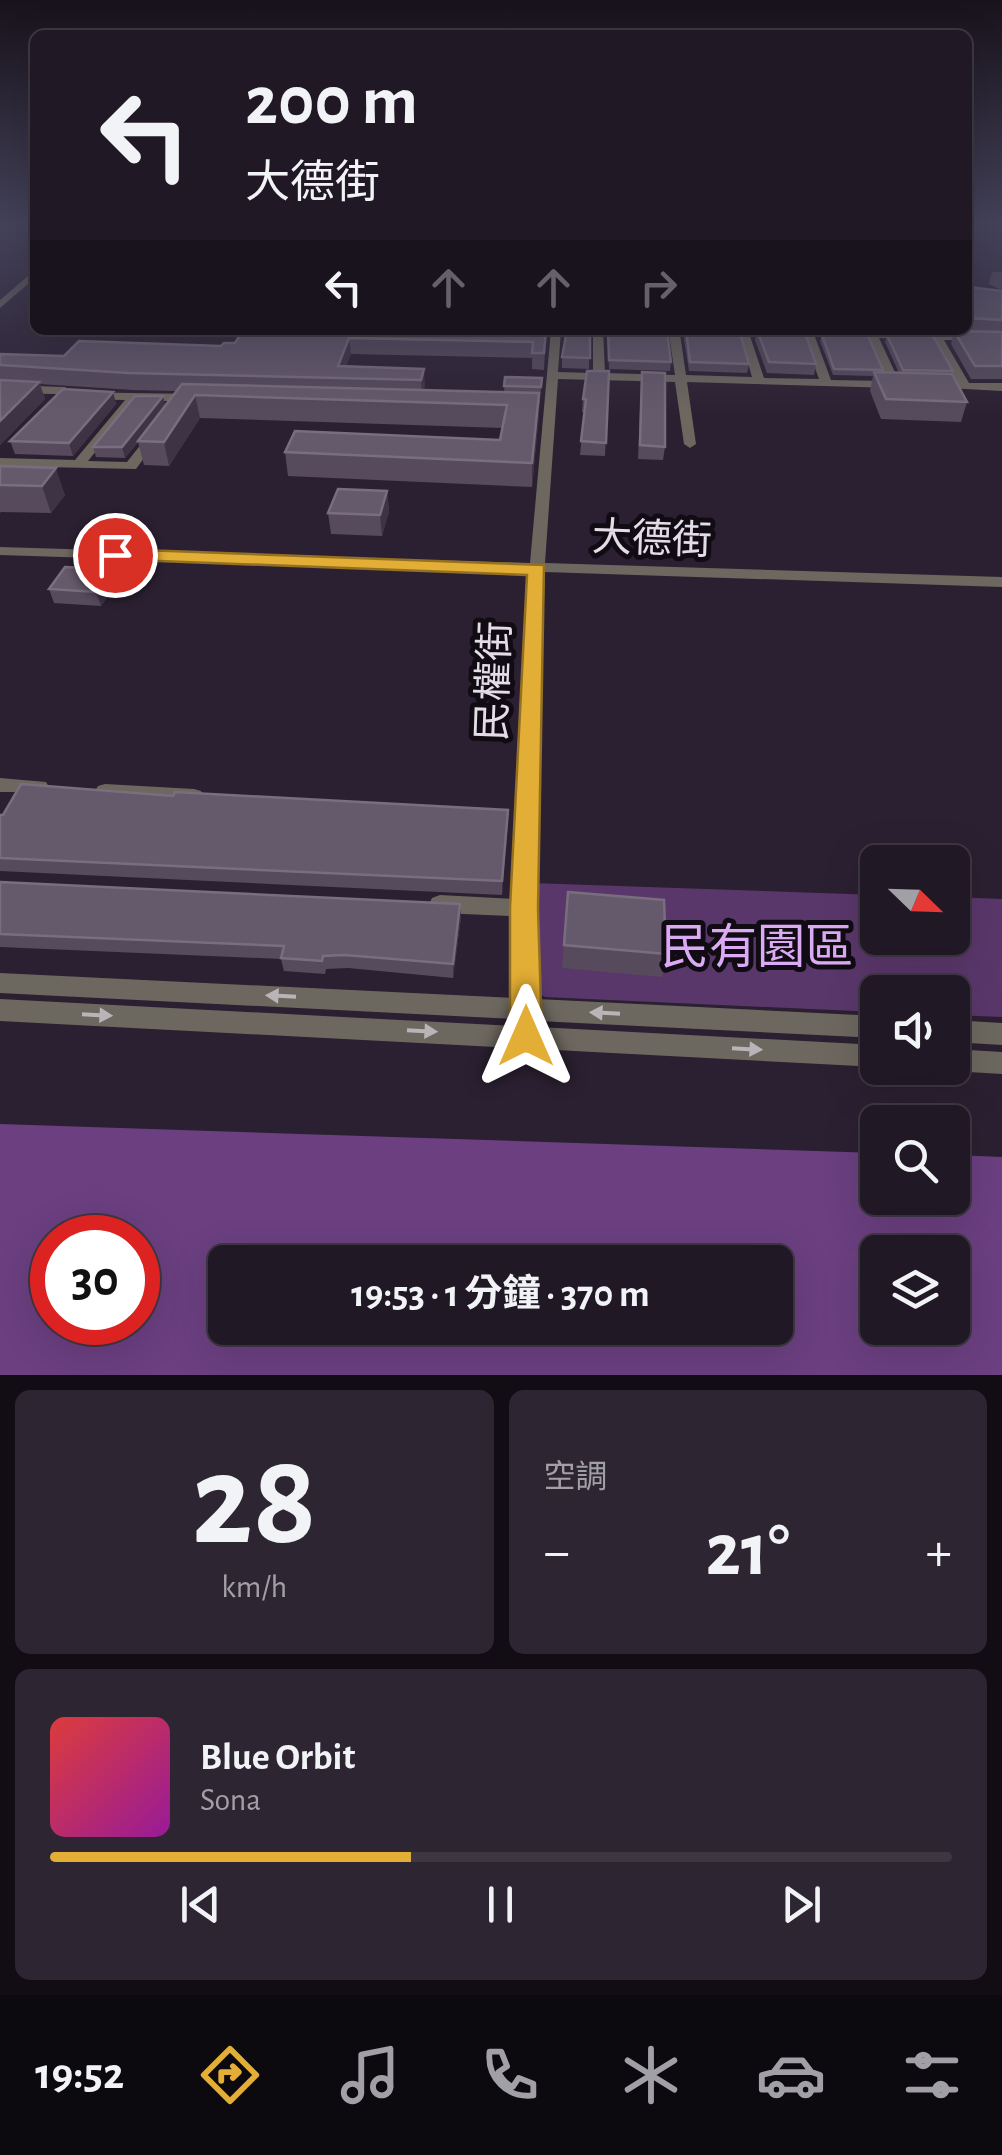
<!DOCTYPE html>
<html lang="zh-TW">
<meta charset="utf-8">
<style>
:root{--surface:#201825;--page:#2d2532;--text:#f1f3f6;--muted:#a2a0a7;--line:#3d3742;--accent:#e3ae35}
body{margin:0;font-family:"Alegreya Sans","Noto Sans TC",sans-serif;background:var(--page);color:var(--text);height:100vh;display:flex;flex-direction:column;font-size:38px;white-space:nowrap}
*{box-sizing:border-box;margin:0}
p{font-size:32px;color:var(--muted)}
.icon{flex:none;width:55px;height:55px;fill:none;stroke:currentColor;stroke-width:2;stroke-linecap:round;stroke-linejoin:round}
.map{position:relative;height:1375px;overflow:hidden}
.panel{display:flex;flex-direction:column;gap:15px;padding:15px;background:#120d14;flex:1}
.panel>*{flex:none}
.guide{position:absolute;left:30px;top:30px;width:942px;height:305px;border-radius:15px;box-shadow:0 10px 40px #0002,0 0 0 2px var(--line);background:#201825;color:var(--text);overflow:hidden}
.needle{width:65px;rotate:113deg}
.fabs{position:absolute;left:860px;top:845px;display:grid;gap:20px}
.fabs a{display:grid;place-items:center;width:110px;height:110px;border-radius:15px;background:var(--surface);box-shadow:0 10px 40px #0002,0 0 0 2px var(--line);font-size:50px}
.speed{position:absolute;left:30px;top:1215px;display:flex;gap:20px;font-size:50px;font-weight:700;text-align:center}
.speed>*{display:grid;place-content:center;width:130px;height:130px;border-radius:50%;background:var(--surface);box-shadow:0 10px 40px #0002,0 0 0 2px var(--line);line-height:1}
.speed .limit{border:15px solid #d22;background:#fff;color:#111}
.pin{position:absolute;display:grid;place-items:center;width:85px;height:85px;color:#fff;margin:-42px;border:5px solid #fff;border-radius:50%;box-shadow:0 2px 10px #0007}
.me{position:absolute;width:110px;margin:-55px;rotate:0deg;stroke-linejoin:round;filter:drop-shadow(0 0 8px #0008)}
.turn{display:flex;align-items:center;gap:35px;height:210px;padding:0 50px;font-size:45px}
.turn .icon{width:130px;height:130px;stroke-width:2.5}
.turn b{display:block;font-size:70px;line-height:85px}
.lanes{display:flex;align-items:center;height:95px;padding:0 50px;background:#0003;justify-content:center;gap:50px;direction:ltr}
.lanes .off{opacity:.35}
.big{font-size:75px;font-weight:700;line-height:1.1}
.panel .tile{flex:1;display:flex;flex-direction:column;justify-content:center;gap:15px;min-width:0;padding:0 35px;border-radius:15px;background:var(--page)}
.panel .dial{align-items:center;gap:0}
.dial b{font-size:130px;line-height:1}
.song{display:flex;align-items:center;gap:30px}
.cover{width:120px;height:120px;border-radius:15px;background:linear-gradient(135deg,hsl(0 70% 55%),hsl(300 70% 35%))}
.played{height:10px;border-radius:5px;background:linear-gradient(90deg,var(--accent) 40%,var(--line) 40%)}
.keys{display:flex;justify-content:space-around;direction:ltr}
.heat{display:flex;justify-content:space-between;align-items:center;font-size:55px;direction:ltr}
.panel .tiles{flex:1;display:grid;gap:15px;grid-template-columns:1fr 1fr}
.tile:last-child{grid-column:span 2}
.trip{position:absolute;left:208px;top:1245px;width:585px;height:100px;border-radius:15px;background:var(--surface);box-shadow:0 10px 40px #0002,0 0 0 2px var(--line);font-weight:700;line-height:100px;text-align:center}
.menu{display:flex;height:160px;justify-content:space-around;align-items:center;background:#0d0a0f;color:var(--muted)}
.menu .icon{width:70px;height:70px}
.menu .current{color:var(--accent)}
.menu b{font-size:45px;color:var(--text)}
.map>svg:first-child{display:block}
.green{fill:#5a376b}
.forest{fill:#6b3f80;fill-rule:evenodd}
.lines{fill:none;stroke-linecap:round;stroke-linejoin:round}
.minor{fill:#6d685f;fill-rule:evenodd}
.wall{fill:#564a5c}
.shaded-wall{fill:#3e3344}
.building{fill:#655a6b;stroke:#796e7e;stroke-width:2.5}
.oneway{fill:#bab4b8}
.route{fill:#e3ae35;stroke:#947122;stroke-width:2.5}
.labels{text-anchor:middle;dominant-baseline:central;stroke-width:10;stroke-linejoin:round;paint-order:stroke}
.street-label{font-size:40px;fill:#e4dde8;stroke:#110c14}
.near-park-label{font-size:48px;fill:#dbaaf4;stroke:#110c14}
</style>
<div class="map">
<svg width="1002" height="1375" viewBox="0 0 1002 1375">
<rect width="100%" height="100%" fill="#2b2031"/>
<!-- green -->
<path class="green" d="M531,883L877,895L878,938H952L953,897L1002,899V1017L953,1015L952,992H878L877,1012L545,997L535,992Z"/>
<!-- forest -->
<path class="forest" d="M0,1124L877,1153L878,1198H952L953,1155L1002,1157V1375H0ZM52,1238H138V1322H52ZM878,1252H952V1328H878ZM225,1262H775V1328H225Z"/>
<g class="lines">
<!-- minor -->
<path class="minor" d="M35,270V278L0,308V300Z
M551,330H561L558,372L593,373V330H603L605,373L675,375L669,334L641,333L636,330L872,331L1002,335V341L944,340L969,383H1002V391L930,387L928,385L934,382H957L933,340L879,338L901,385L895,388L687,382L696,444L690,448L684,444L675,382L558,379L545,563L1002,577V587L545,572L535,908L537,999L878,1016V1038L538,1021V1027L878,1045V1067L0,1021V999L514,1026V1019L0,993V973L514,998L513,916L440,913L432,910L429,904L432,898L440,895L514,899L529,572L0,555V547L530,563ZM680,334L740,335L752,377L686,375ZM750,336L804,337L819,379L764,378ZM815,337L869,338L888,381L831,380Z
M0,385L65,387L70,392L194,394L200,398L194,402L137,400L88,461L127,462L150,433H158L160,436L136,469L0,466V458L75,460L125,400L61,399L56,394L0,393Z
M0,778L46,782L49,787L46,792H0Z
M105,784L194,789L201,791L204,796L201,801L194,803L105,798L98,796L95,791L98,786Z
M952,1020L1002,1023V1045L952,1042Z
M952,1049L1002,1052V1074L952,1071L943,1068H952Z"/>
</g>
<!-- wall -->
<path class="wall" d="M992,272H1002V290L989,284Z
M968,287L1002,291V379H971L951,344L954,331L992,332L955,330H968Z
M546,330L544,370L532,369V358L351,354L346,366L424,369V390L504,392L505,377L542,378L532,487L288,476L285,452L500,440L503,428L200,418L169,466L144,465L138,442L125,458L96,457L93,447L163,396L165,406L176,391L133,390L40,384L45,399L0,445V354L64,356L221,346L224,343Z
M590,330L589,369L562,368V357Z
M607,330H667L671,362L670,371L609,369Z
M686,330L749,364L747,373L689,371L684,339Z
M757,330L816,364L814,375L767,373L755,340Z
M822,335L883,370L882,372L899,373L885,342L887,335L953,371L952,374L967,402L961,422L881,419L870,391L873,376L833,375L820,341Z
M609,371L605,456L580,455L584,412H582L583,399Z
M641,385L665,447L663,460L638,459Z
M113,392L116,404L73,456L15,454L10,441Z
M0,466L65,495L51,513L1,512L0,513Z
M387,491L389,511L382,536L331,534L328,513Z
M111,569L116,584L101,606L54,603L49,589Z
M173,796L508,810L502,895L0,871V815Z
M0,882L461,917L453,978L348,968L326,969L325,974L284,971L281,959L0,947Z
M568,892L666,954L662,977L562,968Z"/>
<!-- shaded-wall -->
<path class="shaded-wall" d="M91,330H119L92,334Z
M349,338L351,354L341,378L338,366Z
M424,369L425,386L422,397L421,380Z
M39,382L45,399L0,445V421Z
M113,392L116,404L73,456L69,443Z
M539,393V416L532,487V463Z
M195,395L200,418L169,466L164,442Z
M163,396L165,407L125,458L122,447Z
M56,468L65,495L51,513L42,486Z
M387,491L389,511L382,536L380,515Z
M111,569L116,584L101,606L96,592Z
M508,810V823L502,895V881Z
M460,904L461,917L453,978V964Z"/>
<!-- building -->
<path class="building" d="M968,287L1002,291V320L968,318Z
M243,330H546L544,353H532L533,342L349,338L338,366L424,369L421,380L129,373L0,365V354L64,356L79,341L221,346L224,343H235Z
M567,330H590V358L562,357Z
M608,330H667L671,362L609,360Z
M686,330H739L749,364L690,362Z
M757,330H804L816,364L769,362Z
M954,331L1002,332V366H975Z
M822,335L868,336L883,370L834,369Z
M887,335L933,336L953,371L903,370Z
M587,371H609L606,443L581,441L586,399H583Z
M642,372L665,373V447L640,445Z
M874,372L952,374L967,402L886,399Z
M505,377L542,378L541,387L504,386Z
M0,380L39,382L0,421Z
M182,384L539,393L532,463L285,452L295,431L500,440L507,405L195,395L164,442L138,441Z
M63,389L113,392L69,443L10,441Z
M135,396H163L122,447H93Z
M0,466L56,468L42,486L0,485Z
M338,489L387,491L380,515L328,513Z
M65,567L111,569L96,592L49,589Z
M21,784L173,796L175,792L508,810L502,881L0,858V815H3Z
M0,882L460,904L453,964L345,955L323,956L322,961L281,958L284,946L0,934Z
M568,892L664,900L666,954L564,945Z"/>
<!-- one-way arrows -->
<defs><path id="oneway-solid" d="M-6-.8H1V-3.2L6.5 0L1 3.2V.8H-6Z" transform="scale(2.5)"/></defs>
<g class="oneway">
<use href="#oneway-solid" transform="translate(281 996) rotate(-177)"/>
<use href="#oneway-solid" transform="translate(605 1013) rotate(-177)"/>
<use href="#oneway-solid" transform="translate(97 1015) rotate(3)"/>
<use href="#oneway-solid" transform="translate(422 1031) rotate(3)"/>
<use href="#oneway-solid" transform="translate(747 1049) rotate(3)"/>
</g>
<!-- sky -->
<linearGradient id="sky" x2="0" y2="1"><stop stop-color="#18121b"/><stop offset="0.54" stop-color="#44425a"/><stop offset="1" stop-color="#44425a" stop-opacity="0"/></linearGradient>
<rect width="1002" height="417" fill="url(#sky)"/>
<!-- route -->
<path class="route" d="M115,549L544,565L538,908L542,1036L537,1047L526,1051L515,1047L510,1036V908L527,575L108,559V551Z"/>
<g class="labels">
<!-- street labels -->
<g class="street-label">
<text transform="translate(652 540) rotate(2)">大德街</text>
<text transform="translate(495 681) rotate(-88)">民權街</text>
</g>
<!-- near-park labels -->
<g class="near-park-label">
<text x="757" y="949">民有園區</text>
</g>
</g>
</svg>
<div class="fabs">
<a><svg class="needle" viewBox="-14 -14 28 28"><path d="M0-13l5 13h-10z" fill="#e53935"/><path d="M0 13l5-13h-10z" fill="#a2a0a7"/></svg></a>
<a><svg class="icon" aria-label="sound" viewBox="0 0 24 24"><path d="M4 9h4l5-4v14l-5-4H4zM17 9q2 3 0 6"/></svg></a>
<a><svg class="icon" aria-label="search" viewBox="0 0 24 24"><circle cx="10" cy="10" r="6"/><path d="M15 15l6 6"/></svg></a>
<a><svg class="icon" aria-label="layers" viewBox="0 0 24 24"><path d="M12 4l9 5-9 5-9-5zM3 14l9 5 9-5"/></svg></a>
</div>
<div class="speed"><div class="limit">30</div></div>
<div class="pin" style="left:115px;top:555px;background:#d93025"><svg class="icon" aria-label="arrive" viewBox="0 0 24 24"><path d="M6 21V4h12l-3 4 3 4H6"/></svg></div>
<svg class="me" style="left:526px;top:1036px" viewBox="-20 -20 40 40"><path d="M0-17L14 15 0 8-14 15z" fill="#e3ae35" stroke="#fff" stroke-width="4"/></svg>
<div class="trip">19:53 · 1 分鐘 · 370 m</div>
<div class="guide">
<div class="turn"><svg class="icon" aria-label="left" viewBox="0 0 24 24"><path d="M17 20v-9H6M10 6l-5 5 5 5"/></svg><div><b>200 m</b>大德街</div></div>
<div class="lanes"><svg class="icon" aria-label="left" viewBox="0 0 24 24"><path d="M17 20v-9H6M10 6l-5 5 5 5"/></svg><svg class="icon off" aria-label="ahead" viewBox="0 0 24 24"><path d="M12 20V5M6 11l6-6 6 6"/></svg><svg class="icon off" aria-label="ahead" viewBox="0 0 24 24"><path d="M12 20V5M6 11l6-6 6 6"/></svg><svg class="icon off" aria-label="right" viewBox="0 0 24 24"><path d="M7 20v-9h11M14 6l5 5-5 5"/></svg></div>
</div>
</div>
<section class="panel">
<div class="tiles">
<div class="tile dial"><b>28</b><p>km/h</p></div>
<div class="tile"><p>空調</p>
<div class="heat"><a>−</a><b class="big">21°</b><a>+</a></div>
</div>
<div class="tile">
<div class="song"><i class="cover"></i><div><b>Blue Orbit</b><p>Sona</p></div></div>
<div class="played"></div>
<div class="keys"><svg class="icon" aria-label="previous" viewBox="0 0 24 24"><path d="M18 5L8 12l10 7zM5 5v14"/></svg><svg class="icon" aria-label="pause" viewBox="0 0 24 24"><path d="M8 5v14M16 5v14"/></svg><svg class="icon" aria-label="next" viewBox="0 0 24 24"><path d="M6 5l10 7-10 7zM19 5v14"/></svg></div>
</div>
</div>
</section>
<nav class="menu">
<b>19:52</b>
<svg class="icon current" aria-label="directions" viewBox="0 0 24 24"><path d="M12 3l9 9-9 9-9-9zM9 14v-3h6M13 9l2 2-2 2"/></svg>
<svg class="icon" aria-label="music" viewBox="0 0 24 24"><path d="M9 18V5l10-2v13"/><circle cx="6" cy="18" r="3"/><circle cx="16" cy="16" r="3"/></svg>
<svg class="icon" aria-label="phone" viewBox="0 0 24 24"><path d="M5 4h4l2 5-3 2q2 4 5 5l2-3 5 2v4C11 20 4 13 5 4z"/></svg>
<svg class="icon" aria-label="climate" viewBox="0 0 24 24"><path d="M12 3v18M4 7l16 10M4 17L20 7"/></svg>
<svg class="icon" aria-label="car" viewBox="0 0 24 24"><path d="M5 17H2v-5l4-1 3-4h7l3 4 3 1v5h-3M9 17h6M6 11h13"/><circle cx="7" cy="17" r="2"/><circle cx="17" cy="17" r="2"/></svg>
<svg class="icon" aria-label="filters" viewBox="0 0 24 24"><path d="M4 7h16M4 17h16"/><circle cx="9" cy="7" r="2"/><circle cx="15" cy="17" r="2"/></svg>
</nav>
